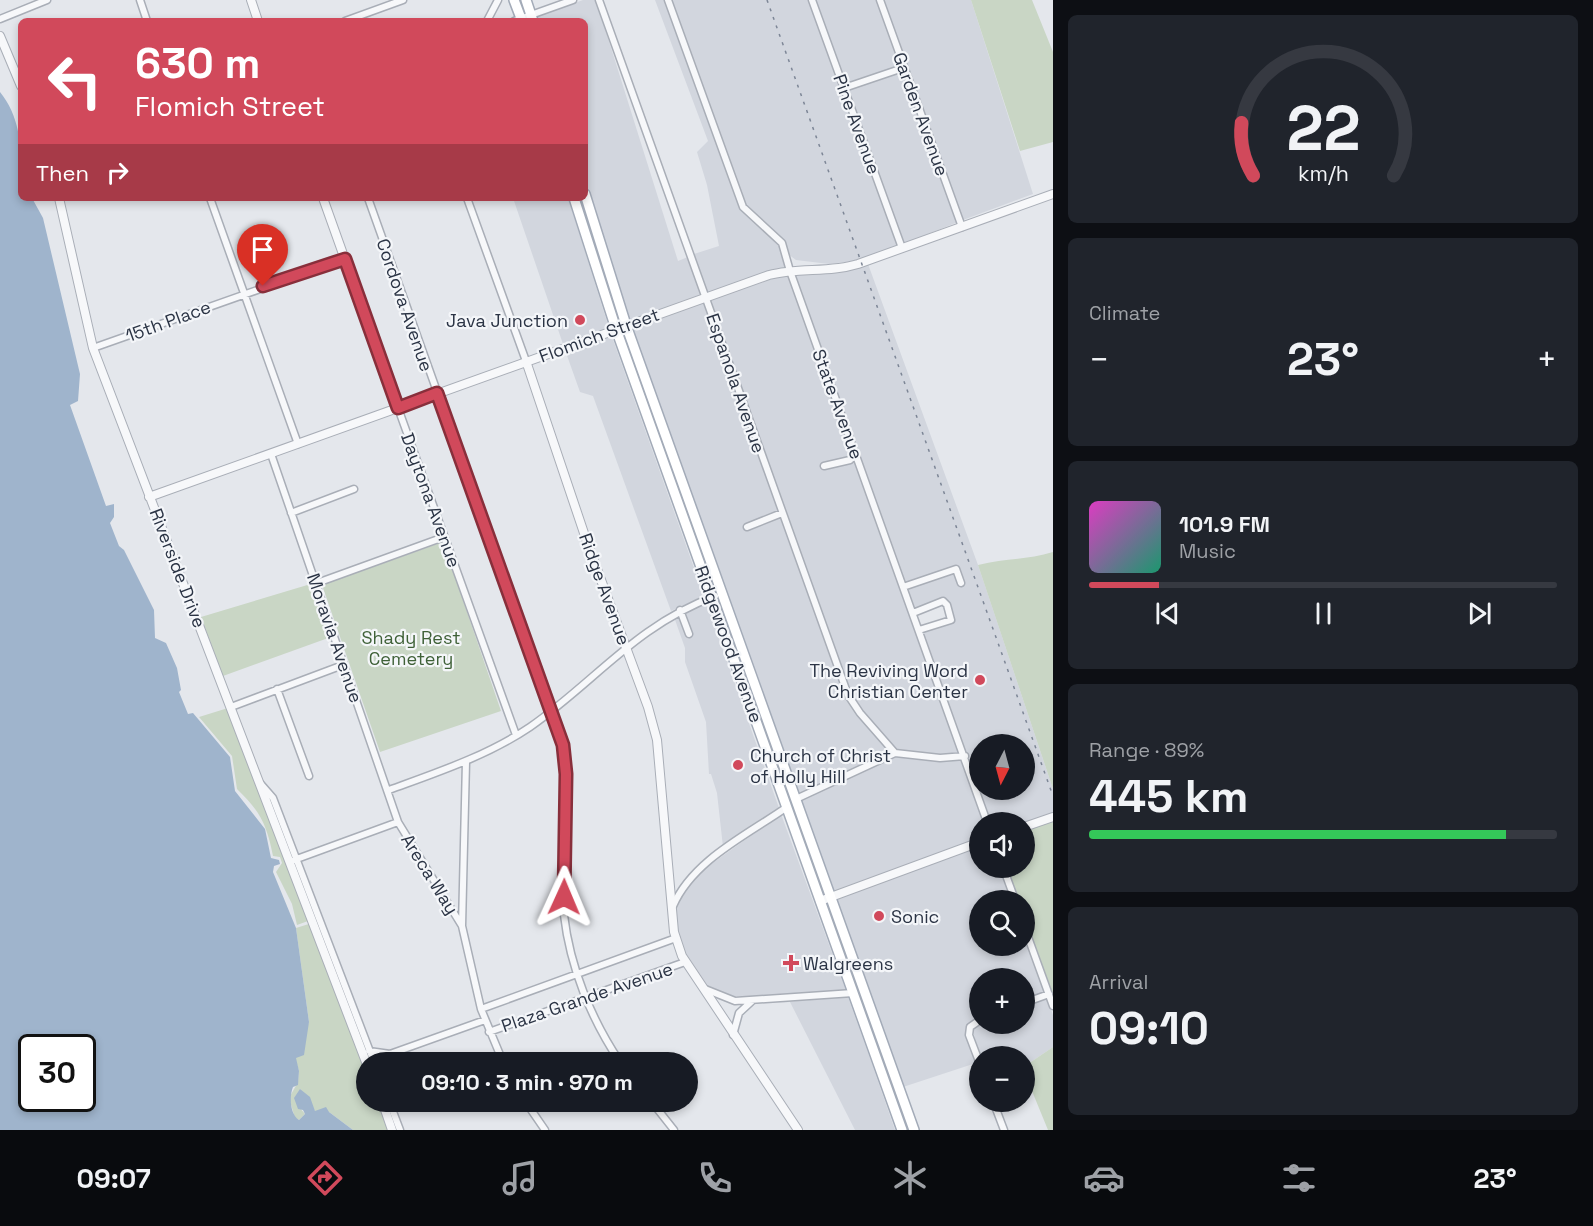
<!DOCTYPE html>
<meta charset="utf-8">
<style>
:root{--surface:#171b24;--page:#20242c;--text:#f1f3f6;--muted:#9ea1a6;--line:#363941;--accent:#d1495b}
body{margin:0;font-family:"Space Grotesk",sans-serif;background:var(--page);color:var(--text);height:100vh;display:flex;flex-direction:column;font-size:22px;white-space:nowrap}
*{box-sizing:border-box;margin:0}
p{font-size:20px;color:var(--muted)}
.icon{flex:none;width:33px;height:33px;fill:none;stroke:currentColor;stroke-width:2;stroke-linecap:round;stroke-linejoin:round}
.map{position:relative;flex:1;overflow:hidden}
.drawer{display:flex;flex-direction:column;gap:15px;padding:15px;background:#0d0f14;width:540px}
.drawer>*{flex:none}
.banner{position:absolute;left:18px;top:18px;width:570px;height:183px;border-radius:9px;box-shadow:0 3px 9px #0003;background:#d1495b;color:#fff;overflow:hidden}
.needle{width:39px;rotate:186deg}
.fabs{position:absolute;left:969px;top:734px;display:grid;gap:12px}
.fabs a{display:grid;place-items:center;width:66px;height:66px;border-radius:50%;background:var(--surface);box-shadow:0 3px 9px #0003;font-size:30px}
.speed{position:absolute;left:18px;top:1034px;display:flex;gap:12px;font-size:30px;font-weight:700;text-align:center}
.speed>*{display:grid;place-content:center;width:78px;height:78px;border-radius:50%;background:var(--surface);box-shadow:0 3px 9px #0003;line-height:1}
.speed .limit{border:3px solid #111;border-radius:9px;background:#fff;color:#111}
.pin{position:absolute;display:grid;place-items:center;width:51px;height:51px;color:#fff;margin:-62px -26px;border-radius:50% 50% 50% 0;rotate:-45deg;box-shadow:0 0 6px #0007}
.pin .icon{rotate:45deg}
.me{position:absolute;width:66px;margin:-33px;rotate:1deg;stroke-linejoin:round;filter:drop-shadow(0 0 4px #0008)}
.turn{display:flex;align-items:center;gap:21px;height:126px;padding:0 18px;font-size:27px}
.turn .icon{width:78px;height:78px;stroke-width:2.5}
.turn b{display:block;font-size:42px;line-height:51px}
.then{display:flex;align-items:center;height:57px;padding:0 18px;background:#0003;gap:12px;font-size:22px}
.big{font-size:45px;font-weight:700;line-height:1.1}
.drawer .widget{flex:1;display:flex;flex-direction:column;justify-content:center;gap:9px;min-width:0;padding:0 21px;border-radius:9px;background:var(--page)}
.drawer .dial{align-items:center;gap:0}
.dial svg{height:156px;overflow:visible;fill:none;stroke:var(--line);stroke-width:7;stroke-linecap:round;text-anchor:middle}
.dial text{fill:var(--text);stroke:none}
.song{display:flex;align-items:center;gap:18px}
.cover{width:72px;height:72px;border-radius:9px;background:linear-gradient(135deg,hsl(310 70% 55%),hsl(160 70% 35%))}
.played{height:6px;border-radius:3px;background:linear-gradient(90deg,var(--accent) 15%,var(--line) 15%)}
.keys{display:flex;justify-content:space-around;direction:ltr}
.heat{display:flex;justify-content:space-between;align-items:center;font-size:33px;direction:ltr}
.charge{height:9px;border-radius:4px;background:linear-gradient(90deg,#34c759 89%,var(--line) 0)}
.trip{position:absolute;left:356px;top:1052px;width:342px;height:60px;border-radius:30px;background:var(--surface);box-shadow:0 3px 9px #0003;font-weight:700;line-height:60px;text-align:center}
.dock{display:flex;height:96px;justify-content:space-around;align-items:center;background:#090b0e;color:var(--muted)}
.dock .icon{width:42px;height:42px}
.dock .selected{color:var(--accent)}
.dock b{font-size:27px;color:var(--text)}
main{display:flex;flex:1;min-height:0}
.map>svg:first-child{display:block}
.built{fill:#d2d6de;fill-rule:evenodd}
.green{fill:#c9d6c5}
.water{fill:#9fb4cc;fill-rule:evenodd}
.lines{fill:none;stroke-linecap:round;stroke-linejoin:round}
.minor-casing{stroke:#a9aeb7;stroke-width:9}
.tertiary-casing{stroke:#a9aeb7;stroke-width:10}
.primary-casing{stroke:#a3abb8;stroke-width:12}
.minor{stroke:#f7f8fa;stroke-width:6}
.tertiary{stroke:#f7f8fa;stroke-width:8}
.primary{stroke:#fff;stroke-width:9}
.rail{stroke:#7d8696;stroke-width:1.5;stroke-dasharray:3 6;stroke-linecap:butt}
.route-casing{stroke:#882f3b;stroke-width:15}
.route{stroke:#d1495b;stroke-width:10}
.poi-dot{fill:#d1495b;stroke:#f4f6f9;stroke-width:2}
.labels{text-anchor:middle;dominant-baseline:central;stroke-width:4.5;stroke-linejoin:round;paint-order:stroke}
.street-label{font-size:18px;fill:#2b3445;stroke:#f4f6f9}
.poi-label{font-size:18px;fill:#2b3445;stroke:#f4f6f9;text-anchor:start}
.park-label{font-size:18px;fill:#3f6138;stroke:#f4f6f9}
</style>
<main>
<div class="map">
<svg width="1053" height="1130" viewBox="0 0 1053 1130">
<rect width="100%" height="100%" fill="#e4e7ec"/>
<!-- built -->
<path class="built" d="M583,0H596L678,261L688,257L702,295L628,321L585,184V21H536L535,17Z
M655,0H664L741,209L780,245L786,268L708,293L694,254L719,246L707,185L697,152L708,141Z
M671,0H809L898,246L861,260L829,264L796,260L788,254L784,241L746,205Z
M815,0H877L900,66L846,84Z
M883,0H971L1033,194L963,220Z
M902,72L958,222L903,244L848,90Z
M513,198H568L609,328L563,344Z
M868,264L978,565L1053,789V814L1025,823L990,822L923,632L951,623L944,599L915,609L907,589L954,573L959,587L964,584L959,568L955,566L905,583L794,274L836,273ZM980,744H1024V789H980Z
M788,274L881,533L960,753L940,755L897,750L851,696L766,462L710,299Z
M704,301L778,511L743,525L745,531L780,517L846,699L890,751L798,794L630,327Z
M611,334L704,596L671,611L593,396L580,392L565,350Z
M706,602L779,808L723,847L717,793L711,774H709L706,722L685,662V648L674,617L679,614L688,638L692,636L684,611Z
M895,757L940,762L963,760L984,822H980L979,839L832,893L800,800Z
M781,814L846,991L754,998L725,995L703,985L686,958L677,931L676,907L696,875Z
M979,846L980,867H1000L1012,900H980V945H1024L1025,934L1045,992L1025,999L1024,978H980L979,1016L968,1025L966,1034L976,1063L903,1087L835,899Z
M848,997L872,1064L895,1130H855L790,1002L772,1003Z
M1047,998L1053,1015V1047L1025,1066L1024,1056L1016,1054L980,1056L972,1028L979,1023H1024L1025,1006Z"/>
<!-- green -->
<path class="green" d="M971,0H1032L1053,52V142L1020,151Z
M443,542L501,711L380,752L322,585Z
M1053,552V789L978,565C1005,558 1028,560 1053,552Z
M314,583L331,637L223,676L201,617Z
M228,708L308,921L297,925L292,904L276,872L282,863L280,857L273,856C267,825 260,811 237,789L232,756L199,717Z
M1053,821V997L1025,917L1024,900H1018L1006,867H1024L1025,830Z
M312,923L366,1062V1101H382L392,1130H353L329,1112L315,1111L300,1089V1108L305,1114L299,1120L295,1118L289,1098L298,1082L299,1071L295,1058L309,1022L296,928Z
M1053,1047V1130H1048L1025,1074V1066Z"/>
<!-- water -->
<path class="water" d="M0,92C25,123 21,161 21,198H32L43,218L80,374L78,401L70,405L106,506L114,504V517L110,523L119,546L124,550L154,610L155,638L166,643L177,668L181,690L179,692L188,714L193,713L230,757L235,791L265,829L271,858L279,860L280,864L274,866L273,872L296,928L309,1022L304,1055L296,1058L299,1071L298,1085L293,1087C289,1097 290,1114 299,1120L305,1114L303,1110L298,1109L294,1098L300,1089L310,1097L315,1111L326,1107L329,1112L353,1130H0ZM32,1047H82V1098H32Z"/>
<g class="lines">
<defs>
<path id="minor" d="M140,0L147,21
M599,0L848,695L860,713L895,753
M668,0L743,207L782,243L790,271L987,822
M812,0L902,248
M880,0L962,227
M0,19L47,0
M345,21L403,0
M487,21L498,0
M514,21L573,0
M844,88L903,68
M210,198L298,444
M368,198L563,745L566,774L564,915C570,967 591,1019 620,1062
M467,198L526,361
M93,348L345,259
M398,408L516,735
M271,454L398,822L462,926
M824,466L850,460
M291,513L354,489
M747,527L782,513
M317,583L444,537
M903,587L956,569L961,583
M680,610L689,634
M913,613L943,601L947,605L951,620L919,630
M277,689L309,776
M231,707L343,665
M466,762L462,926L481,1009L503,1062
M259,782L273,798L374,1062
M389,790C438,772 487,756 530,727C596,681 635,626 715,596
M796,799L895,753L940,758L965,756
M294,860L398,822
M1003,867L1015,900
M673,906C693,860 747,835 787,807
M1024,926L1053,1006
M705,989L735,1001L853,993
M1024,1003L1049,994
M481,1009L676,938
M980,1020L970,1027L969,1035L980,1064
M489,1032L685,962
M733,1035L739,1013L752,1001
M369,1051L390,1054L485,1020
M383,1062L390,1054
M389,1101L400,1130
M525,1101L545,1130
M651,1101L674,1130
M993,1101L1004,1130"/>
<path id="tertiary" d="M251,0L258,21
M0,36L21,86
M59,198L93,348L366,1062
M323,198L398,408
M526,361L587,542L648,707L657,740L674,932L682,956L798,1130
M149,497L769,275C799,267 829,273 858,264L1053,194
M1024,827L1053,817
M820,901L980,842
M382,1101L392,1130"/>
<path id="primary" d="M514,0L522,21
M526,0L533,21
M585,194L626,325L914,1130
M574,198L616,329L902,1130"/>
</defs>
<!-- minor casing -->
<use href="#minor" class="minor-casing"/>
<!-- tertiary casing -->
<use href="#tertiary" class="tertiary-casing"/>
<!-- primary casing -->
<use href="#primary" class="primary-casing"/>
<!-- minor -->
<use href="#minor" class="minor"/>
<!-- tertiary -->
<use href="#tertiary" class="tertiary"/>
<!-- primary -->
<use href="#primary" class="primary"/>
<!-- rail -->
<path class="rail" d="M767,0L1053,796"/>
</g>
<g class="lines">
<defs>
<path id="route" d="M263,286L345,259L398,408L437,393L563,745L566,774L564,897"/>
</defs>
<!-- route casing -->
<use href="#route" class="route-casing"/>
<!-- route -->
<use href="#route" class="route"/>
</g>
<!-- markers -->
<g class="poi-dot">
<circle cx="580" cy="320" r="6"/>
<circle cx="980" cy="680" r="6"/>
<circle cx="738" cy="765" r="6"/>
<circle cx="879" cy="916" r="6"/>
<path d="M788 954h6v6h6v6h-6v6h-6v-6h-6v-6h6z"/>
</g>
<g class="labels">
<!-- street labels -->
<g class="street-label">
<text transform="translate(921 114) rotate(70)">Garden Avenue</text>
<text transform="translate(857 124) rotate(70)">Pine Avenue</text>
<text transform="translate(405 305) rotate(71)">Cordova Avenue</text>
<text transform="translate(168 321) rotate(-20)">15th Place</text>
<text transform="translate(599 335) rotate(-20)">Flomich Street</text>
<text transform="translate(736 383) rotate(71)">Espanola Avenue</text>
<text transform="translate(838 404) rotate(70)">State Avenue</text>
<text transform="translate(431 500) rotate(70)">Daytona Avenue</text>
<text transform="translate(178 568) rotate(69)">Riverside Drive</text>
<text transform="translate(605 589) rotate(70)">Ridge Avenue</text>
<text transform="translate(335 638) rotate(71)">Moravia Avenue</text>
<text transform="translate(729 644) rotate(70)">Ridgewood Avenue</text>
<text transform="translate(430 874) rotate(58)">Areca Way</text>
<text transform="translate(587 997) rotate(-19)">Plaza Grande Avenue</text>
</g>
<!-- poi labels -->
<g class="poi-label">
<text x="568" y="320" text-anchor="end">Java Junction</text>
<text x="968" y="670" text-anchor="end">The Reviving Word<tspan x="968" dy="21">Christian Center</tspan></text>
<text x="750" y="755">Church of Christ<tspan x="750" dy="21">of Holly Hill</tspan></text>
<text x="891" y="916">Sonic</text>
<text x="803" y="963">Walgreens</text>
</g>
<!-- park labels -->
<g class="park-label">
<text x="411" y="637">Shady Rest<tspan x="411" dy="21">Cemetery</tspan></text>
</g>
</g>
</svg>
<div class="fabs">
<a><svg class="needle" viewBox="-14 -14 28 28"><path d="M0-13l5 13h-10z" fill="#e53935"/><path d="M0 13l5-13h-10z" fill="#9ea1a6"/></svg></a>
<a><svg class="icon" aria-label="sound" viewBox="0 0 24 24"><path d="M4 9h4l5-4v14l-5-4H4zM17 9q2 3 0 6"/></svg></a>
<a><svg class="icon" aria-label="search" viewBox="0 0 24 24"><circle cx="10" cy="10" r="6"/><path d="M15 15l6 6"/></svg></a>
<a>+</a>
<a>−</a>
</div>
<div class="speed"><div class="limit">30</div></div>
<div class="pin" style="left:263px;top:286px;background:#d93025"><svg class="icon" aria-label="arrive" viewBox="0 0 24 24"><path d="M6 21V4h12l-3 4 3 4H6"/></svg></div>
<svg class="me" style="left:564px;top:897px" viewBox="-20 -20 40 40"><path d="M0-17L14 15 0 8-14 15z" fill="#d1495b" stroke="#fff" stroke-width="4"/></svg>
<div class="trip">09:10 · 3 min · 970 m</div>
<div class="banner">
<div class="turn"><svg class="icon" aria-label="left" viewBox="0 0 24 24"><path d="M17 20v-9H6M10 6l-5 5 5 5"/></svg><div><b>630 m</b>Flomich Street</div></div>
<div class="then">Then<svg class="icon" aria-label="right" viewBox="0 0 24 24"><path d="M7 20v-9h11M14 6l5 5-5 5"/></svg></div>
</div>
</div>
<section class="drawer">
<div class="widget dial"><svg viewBox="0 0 100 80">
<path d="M14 69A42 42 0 1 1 86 69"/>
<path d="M14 69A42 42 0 0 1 8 42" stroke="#d1495b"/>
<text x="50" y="56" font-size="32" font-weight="700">22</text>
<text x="50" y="72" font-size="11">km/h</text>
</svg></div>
<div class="widget"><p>Climate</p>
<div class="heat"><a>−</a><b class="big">23°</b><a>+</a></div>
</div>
<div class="widget">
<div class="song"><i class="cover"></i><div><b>101.9 FM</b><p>Music</p></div></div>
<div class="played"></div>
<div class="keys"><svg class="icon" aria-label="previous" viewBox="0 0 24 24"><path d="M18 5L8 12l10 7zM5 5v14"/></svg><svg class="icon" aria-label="pause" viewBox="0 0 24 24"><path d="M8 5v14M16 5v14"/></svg><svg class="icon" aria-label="next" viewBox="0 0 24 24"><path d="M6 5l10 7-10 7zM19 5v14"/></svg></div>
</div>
<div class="widget"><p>Range · 89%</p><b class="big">445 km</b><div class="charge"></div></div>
<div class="widget"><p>Arrival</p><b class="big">09:10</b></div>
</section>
</main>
<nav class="dock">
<b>09:07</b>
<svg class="icon selected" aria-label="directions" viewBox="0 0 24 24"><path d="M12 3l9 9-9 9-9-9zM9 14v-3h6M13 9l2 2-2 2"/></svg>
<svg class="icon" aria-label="music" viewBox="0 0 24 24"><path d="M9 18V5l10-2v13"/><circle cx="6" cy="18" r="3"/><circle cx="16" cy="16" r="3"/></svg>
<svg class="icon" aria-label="phone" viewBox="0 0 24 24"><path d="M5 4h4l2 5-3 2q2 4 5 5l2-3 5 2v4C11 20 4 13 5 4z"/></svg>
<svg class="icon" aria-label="climate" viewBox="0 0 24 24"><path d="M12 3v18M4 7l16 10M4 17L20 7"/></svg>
<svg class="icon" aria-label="car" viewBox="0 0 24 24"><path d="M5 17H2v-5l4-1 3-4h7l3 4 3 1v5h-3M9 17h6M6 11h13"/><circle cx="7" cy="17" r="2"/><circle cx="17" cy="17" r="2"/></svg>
<svg class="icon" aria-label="filters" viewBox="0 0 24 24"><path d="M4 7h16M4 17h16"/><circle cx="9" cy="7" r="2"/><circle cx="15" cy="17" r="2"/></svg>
<b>23°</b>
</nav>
